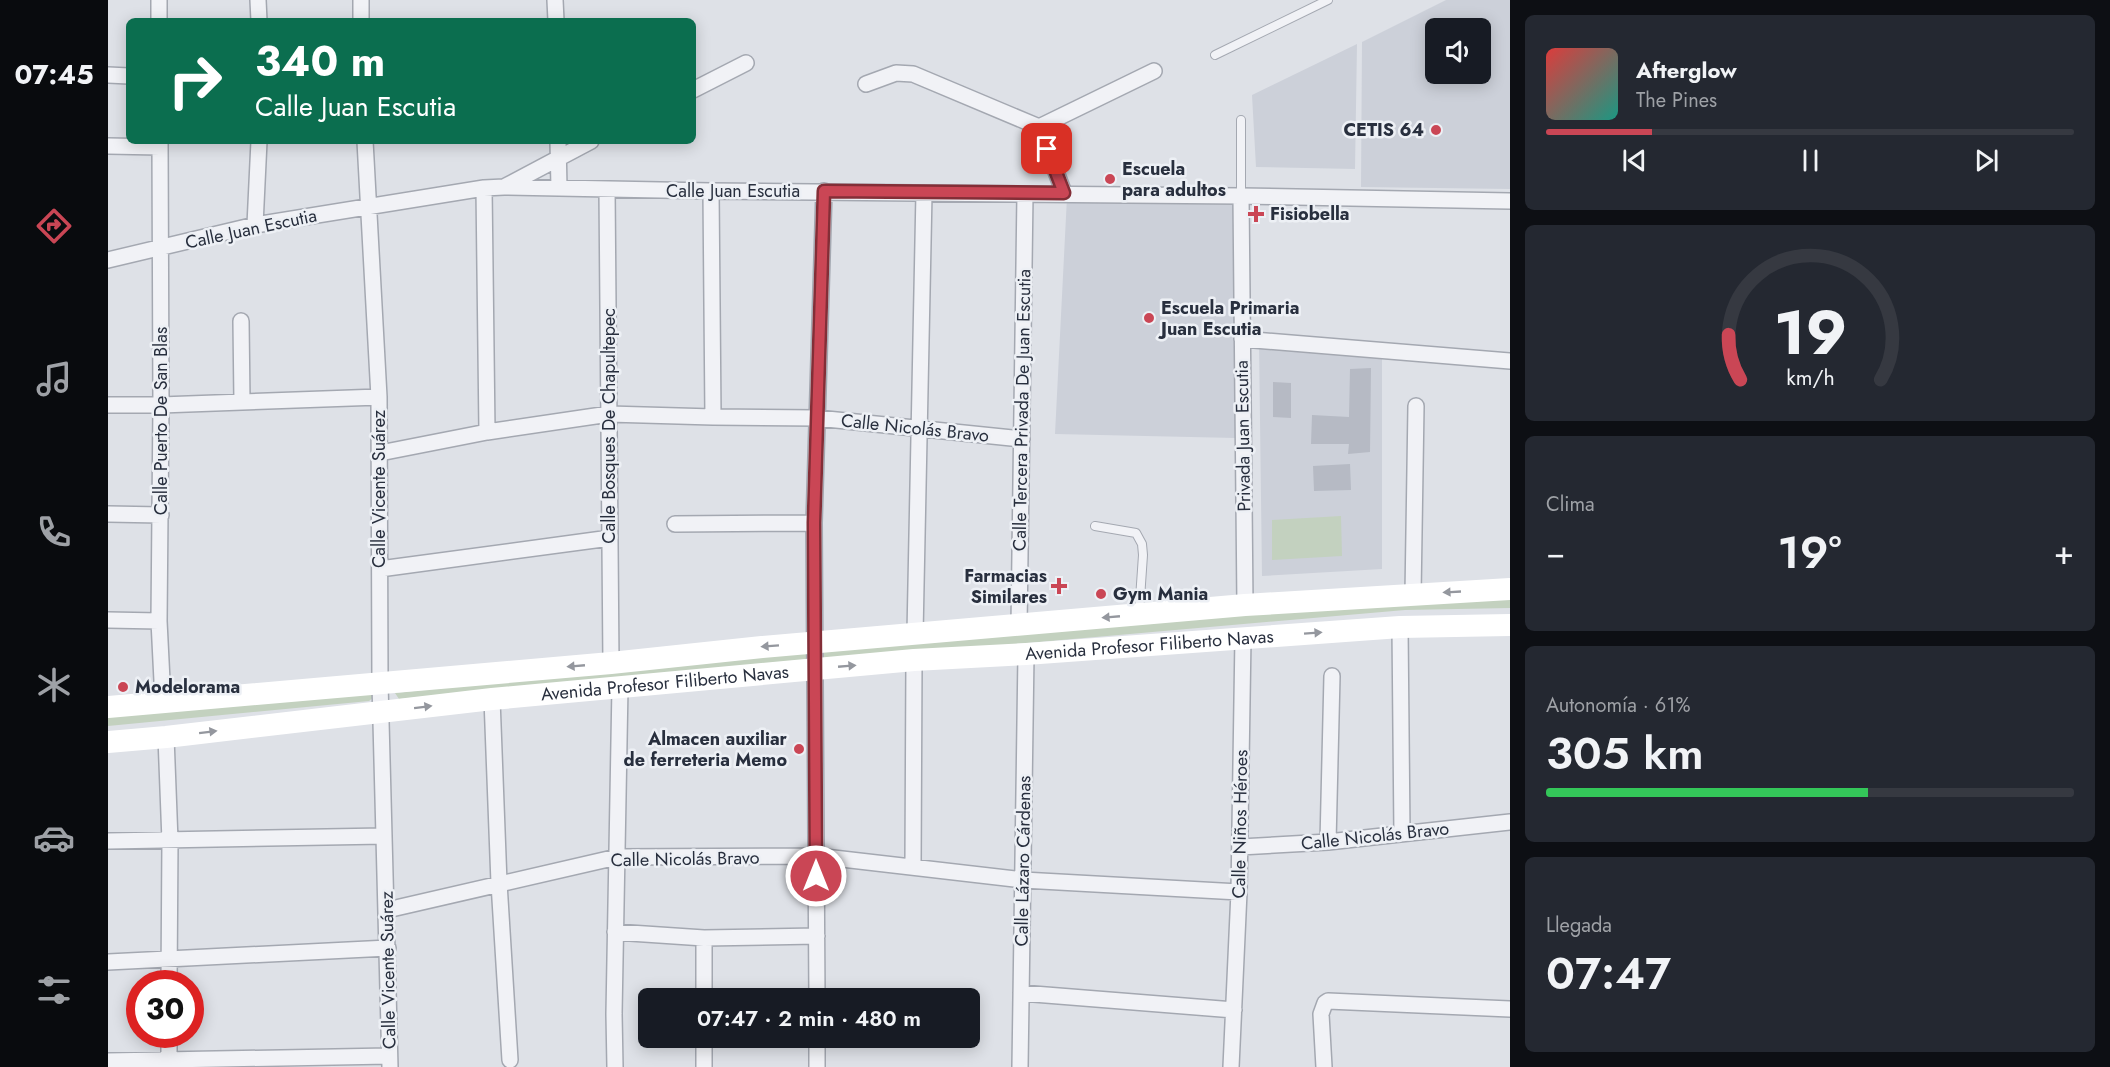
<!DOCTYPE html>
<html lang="es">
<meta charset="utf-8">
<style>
:root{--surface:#171b24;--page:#242831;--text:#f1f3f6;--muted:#9ea1a6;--line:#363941;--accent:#ca4655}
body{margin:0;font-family:Jost,sans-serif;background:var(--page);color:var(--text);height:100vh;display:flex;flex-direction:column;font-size:22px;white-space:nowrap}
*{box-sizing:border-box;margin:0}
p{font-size:20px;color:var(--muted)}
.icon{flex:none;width:33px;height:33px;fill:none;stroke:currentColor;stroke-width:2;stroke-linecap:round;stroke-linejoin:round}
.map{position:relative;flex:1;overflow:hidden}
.panel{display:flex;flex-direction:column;gap:15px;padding:15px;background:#0d0f14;width:600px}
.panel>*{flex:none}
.top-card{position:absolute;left:18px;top:18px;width:570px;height:126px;border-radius:9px;box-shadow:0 3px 15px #0003;background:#0b6e4f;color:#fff;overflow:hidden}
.tools{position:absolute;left:1317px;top:18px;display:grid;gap:12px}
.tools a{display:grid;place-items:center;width:66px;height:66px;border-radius:9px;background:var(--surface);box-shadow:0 3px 15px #0003;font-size:30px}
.speed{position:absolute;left:18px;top:970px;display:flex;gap:12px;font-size:30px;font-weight:700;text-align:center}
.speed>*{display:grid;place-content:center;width:78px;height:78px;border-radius:50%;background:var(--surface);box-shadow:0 3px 15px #0003;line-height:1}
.speed .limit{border:9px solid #d22;background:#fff;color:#111}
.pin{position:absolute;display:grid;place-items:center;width:51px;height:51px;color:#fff;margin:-26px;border-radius:12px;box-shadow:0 3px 9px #0006}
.me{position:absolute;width:66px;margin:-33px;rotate:0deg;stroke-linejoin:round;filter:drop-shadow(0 0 4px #0008)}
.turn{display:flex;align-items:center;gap:21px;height:126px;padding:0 30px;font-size:27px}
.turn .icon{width:78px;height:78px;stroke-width:2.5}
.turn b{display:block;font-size:42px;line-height:51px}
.big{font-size:45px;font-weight:600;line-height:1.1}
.panel .card{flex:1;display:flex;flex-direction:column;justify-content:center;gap:9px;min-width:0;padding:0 21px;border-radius:9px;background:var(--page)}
.panel .dial{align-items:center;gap:0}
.dial svg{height:156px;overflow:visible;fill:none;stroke:var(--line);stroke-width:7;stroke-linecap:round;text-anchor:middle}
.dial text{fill:var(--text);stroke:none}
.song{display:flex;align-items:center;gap:18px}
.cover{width:72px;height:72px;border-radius:9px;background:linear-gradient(135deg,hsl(0 70% 55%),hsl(170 70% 35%))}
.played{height:6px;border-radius:3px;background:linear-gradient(90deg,var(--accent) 20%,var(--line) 20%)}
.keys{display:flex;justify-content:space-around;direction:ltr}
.heat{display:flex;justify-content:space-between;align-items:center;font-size:33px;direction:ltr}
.charge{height:9px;border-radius:4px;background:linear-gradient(90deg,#34c759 61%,var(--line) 0)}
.trip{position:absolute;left:530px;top:988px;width:342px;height:60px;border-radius:9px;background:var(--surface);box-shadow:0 3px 15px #0003;font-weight:600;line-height:60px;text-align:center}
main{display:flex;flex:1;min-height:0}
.menu{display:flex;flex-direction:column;width:108px;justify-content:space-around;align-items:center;background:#090b0e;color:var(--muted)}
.menu .icon{width:42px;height:42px}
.menu .on{color:var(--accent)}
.menu b{font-size:27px;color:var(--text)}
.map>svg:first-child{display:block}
.built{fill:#ccd0d9;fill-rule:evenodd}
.green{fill:#c3d1bf}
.building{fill:#b6bac4}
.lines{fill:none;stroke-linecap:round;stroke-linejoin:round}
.service-casing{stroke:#a4a8b1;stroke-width:10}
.minor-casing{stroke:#a4a8b1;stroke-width:18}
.service{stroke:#f1f2f6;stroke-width:8}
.minor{stroke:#f1f2f6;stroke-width:15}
.secondary{stroke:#fff;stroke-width:22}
.oneway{fill:#94979e}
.route-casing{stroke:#832e37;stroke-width:15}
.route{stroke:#ca4655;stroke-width:10}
.poi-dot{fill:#ca4655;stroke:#edf0f5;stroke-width:2}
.labels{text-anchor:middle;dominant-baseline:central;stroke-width:5;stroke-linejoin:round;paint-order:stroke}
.poi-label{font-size:18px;font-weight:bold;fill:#282f3e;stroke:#edf0f5;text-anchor:start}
.street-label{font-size:18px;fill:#282f3e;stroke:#edf0f5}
</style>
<main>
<nav class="menu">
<b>07:45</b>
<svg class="icon on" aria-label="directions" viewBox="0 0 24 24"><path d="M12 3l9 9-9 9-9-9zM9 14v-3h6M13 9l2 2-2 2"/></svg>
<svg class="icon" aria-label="music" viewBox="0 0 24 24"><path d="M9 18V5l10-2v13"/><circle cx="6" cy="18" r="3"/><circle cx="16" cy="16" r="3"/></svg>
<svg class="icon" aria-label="phone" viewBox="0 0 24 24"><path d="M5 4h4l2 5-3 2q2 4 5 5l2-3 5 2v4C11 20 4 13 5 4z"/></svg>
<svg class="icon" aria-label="climate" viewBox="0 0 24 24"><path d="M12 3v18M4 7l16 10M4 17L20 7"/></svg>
<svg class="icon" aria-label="car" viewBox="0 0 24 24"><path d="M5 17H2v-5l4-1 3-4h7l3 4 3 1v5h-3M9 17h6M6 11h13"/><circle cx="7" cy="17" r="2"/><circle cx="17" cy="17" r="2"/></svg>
<svg class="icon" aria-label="filters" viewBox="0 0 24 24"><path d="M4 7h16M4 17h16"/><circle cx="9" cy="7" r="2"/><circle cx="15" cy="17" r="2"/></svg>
</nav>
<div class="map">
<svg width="1402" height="1067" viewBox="0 0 1402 1067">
<rect width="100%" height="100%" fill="#dee1e7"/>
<!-- built -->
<path class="built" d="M1338,0H1402V189L1253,187L1254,42ZM1372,28V74H1328V28Z
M1249,44L1247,169L1148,167L1144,95Z
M959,197L1131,202L1128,438L947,434Z
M1151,341L1274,352V569L1154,576Z"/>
<!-- green -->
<path class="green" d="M1233,516L1234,556L1164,560V520Z
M1402,595V608L1297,610L724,660H717L715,657L717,647Z
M698,650L702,659L291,699L287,693Z
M264,688L267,696L261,701L0,726V712Z"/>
<!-- building -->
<path class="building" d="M1263,368L1262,452L1240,454L1241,444H1203L1204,415L1241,417L1242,369Z
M1165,382L1183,383V418L1165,417Z
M1242,464L1243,490L1206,491L1205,466Z"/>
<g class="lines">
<defs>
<path id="service" d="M1107,55L1220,0
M1133,120V196
M987,526L1028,533L1034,544L1035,555L1031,613"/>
<path id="minor" d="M51,0V21
M150,0L151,21
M447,0L448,21
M253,21V0
M0,75L21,76
M758,84L788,73L805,74L931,127L956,193
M585,90L638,63
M931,127L1046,71
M52,141L53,405L51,621L55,701
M257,141L271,397L272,683L282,1067
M450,141L451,188
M0,146L52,147
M398,186L483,141
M376,188L379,432
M499,189L503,663
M603,191L605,417
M1133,196L1137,605
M147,225L151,141
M0,260L147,225L376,188L396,187L603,191L1133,196L1402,201
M133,321L134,402
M1134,339L1402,361
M0,405H53L271,397
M272,453L379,432L501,414L605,417L709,418L914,439
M0,514L53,515
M567,524L706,523
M272,569L502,538
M1305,595L1308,406
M0,620L51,621
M911,626L917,194
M1292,627L1294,834
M807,634L816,193
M384,699L391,883L402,1060
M58,737L62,841L61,984
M0,841L276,836
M1220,842L1224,676
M1132,847L1220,842L1402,822
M805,867L806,660
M279,910L509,857L708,856L915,880L1131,892
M507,932L596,938L709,936
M0,962L280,948
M913,993L1126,1010
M596,999V938
M709,999L706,523L716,191
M61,1035V1067
M709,1038V1067
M0,1061L281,1056
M507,1067L506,1014L512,687
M596,1067V1038
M912,1067L918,654
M1123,1067L1131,892L1135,637
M1216,1067L1213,1014L1217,1003L1220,1001L1402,1009"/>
</defs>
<!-- service casing -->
<use href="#service" class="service-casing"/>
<!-- minor casing -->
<use href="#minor" class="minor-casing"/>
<!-- service -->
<use href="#service" class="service"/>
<!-- minor -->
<use href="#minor" class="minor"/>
<!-- secondary -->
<g class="secondary">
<path d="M0,707L503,663L654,647L1137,605L1402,589"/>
<path id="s1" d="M0,742L58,737L384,699L806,660L918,654L1292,627L1402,625"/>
</g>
</g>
<!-- one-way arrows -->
<defs><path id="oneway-solid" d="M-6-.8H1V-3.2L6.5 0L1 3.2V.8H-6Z" transform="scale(1.5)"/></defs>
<g class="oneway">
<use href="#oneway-solid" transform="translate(1344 592) rotate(177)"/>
<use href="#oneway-solid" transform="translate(1003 617) rotate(175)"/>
<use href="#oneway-solid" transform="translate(1205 633) rotate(-4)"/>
<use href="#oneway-solid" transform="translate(662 646) rotate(176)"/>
<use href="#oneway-solid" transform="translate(468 666) rotate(175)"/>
<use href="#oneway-solid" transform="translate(739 666) rotate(-5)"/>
<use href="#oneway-solid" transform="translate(315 707) rotate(-7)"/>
<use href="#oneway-solid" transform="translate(100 732) rotate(-7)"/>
</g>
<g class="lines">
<defs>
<path id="route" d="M708,876L706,523L716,191L956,193L939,149"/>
</defs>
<!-- route casing -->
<use href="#route" class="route-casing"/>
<!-- route -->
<use href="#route" class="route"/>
</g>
<!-- markers -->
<g class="poi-dot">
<circle cx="1328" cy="130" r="6"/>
<circle cx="1002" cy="179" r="6"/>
<path d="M1145 205h6v6h6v6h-6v6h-6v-6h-6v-6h6z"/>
<circle cx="1041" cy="318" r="6"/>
<path d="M948 577h6v6h6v6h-6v6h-6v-6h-6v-6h6z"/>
<circle cx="993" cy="594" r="6"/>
<circle cx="15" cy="687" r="6"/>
<circle cx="691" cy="749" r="6"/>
</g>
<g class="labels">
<!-- poi labels -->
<g class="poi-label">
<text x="1316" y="130" text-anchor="end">CETIS 64</text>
<text x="1014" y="169">Escuela<tspan x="1014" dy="21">para adultos</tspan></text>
<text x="1162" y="214">Fisiobella</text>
<text x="1053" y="308">Escuela Primaria<tspan x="1053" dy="21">Juan Escutia</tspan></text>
<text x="939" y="576" text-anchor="end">Farmacias<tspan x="939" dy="21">Similares</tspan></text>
<text x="1005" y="594">Gym Mania</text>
<text x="27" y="687">Modelorama</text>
<text x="679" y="739" text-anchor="end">Almacen auxiliar<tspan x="679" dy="21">de ferreteria Memo</tspan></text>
</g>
<!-- street labels -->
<g class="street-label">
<text x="625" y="191">Calle Juan Escutia</text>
<text transform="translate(143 229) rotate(-12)">Calle Juan Escutia</text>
<text transform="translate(914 410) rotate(-89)">Calle Tercera Privada De Juan Escutia</text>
<text transform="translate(53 421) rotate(-90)">Calle Puerto De San Blas</text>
<text transform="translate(501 426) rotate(-90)">Calle Bosques De Chapultepec</text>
<text transform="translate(807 428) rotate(6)">Calle Nicolás Bravo</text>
<text transform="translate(1135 436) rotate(-91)">Privada Juan Escutia</text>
<text transform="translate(271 489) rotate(-90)">Calle Vicente Suárez</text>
<text stroke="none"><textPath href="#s1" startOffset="1046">Avenida Profesor Filiberto Navas</textPath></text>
<text stroke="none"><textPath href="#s1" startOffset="560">Avenida Profesor Filiberto Navas</textPath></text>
<text transform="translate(1132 824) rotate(-89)">Calle Niños Héroes</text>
<text transform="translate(1267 836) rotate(-6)">Calle Nicolás Bravo</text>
<text transform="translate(577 859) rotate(-1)">Calle Nicolás Bravo</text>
<text transform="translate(915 861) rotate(-89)">Calle Lázaro Cárdenas</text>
<text transform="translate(280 970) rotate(-91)">Calle Vicente Suárez</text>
</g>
</g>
</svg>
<div class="tools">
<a><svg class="icon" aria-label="sound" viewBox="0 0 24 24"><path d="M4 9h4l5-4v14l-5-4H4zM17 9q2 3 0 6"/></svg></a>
</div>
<div class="speed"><div class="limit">30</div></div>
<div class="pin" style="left:939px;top:149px;background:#d93025"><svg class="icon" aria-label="arrive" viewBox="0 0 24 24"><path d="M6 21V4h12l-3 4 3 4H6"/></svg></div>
<svg class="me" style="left:708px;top:876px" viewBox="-20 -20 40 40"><circle r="17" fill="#ca4655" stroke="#fff" stroke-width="3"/><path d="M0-11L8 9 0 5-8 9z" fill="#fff"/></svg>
<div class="trip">07:47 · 2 min · 480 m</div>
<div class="top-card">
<div class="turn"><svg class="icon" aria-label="right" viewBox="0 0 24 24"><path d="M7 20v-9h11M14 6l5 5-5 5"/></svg><div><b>340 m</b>Calle Juan Escutia</div></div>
</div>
</div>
<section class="panel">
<div class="card">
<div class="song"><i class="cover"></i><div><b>Afterglow</b><p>The Pines</p></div></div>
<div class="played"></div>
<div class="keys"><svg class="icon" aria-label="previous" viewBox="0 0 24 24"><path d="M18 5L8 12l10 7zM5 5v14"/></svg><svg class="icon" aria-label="pause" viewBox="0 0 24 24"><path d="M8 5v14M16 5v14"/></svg><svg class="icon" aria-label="next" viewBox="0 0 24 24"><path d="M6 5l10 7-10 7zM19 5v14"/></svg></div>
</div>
<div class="card dial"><svg viewBox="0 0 100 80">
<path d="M14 69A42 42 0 1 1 86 69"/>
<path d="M14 69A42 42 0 0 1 8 46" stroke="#ca4655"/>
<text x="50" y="56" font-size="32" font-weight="700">19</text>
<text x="50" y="72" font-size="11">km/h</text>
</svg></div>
<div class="card"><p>Clima</p>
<div class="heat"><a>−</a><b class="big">19°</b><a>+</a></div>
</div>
<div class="card"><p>Autonomía · 61%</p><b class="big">305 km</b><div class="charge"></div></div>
<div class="card"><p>Llegada</p><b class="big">07:47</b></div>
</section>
</main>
